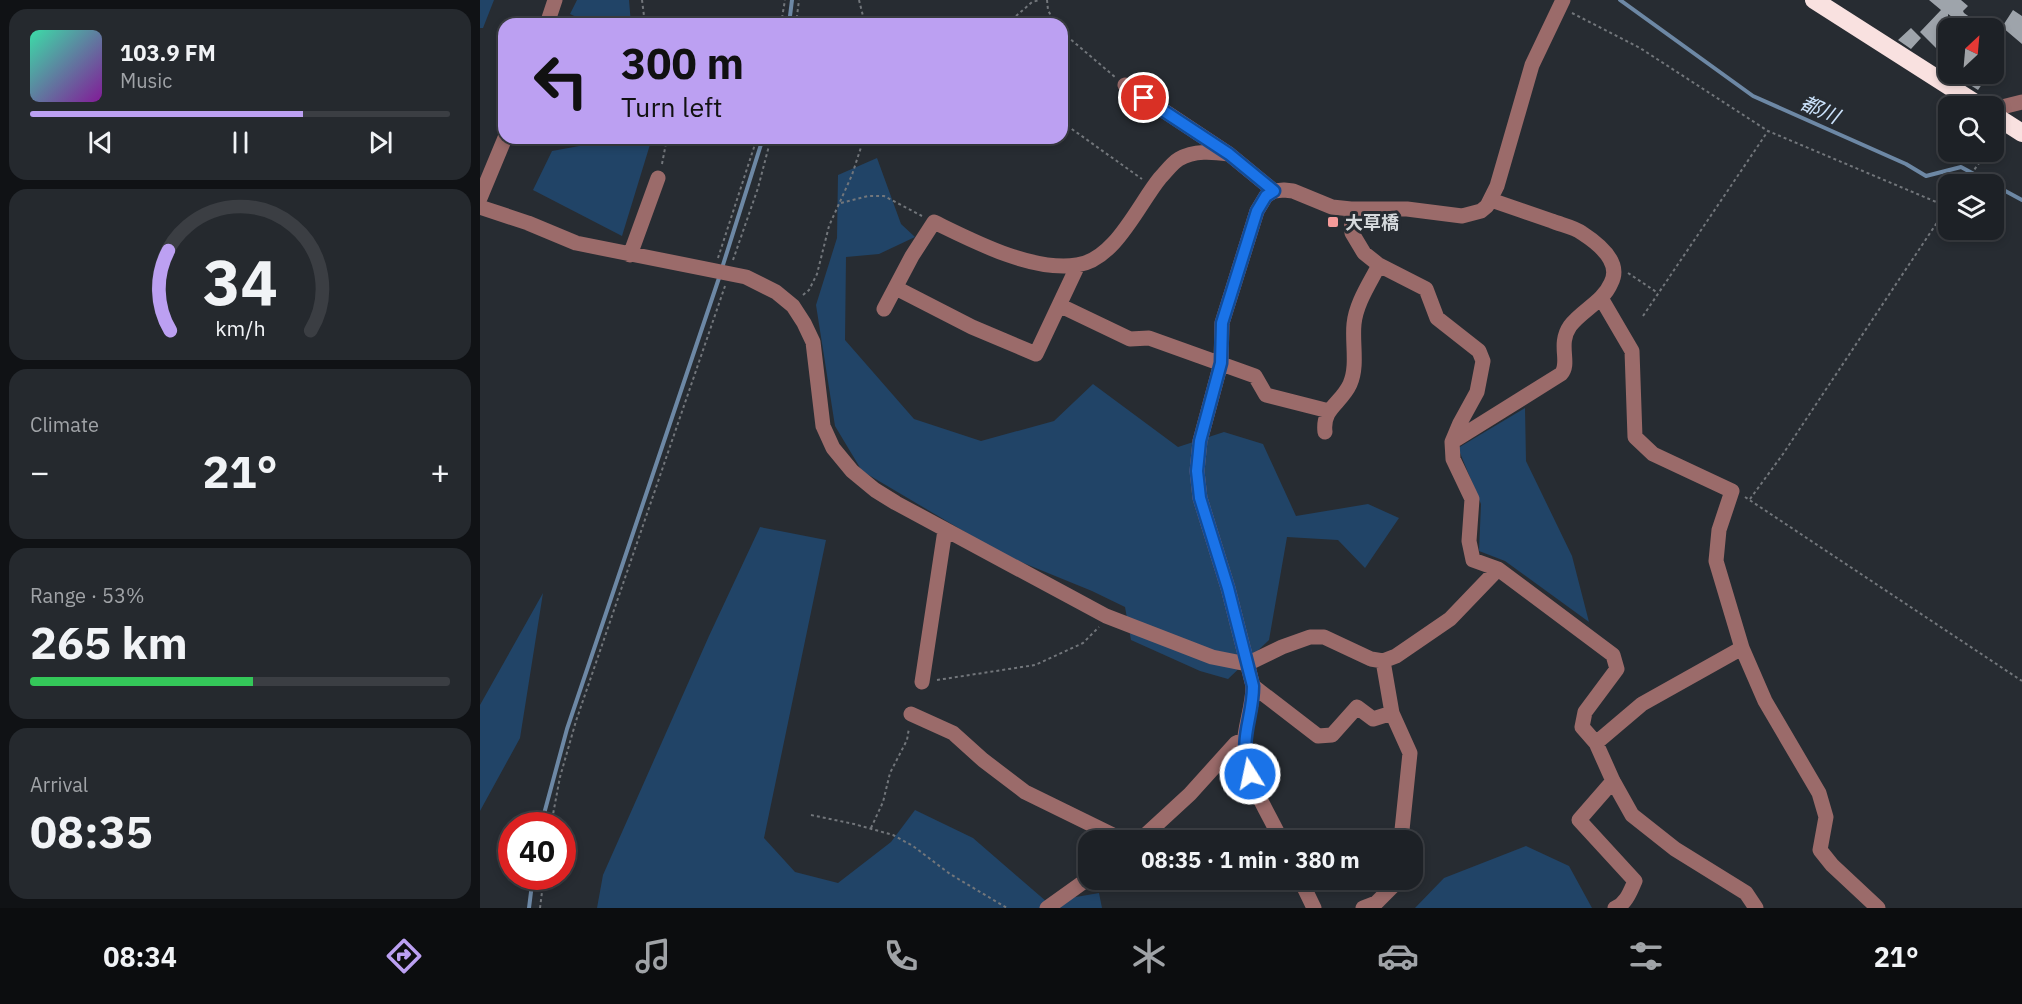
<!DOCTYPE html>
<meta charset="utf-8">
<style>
:root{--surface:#1d2126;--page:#25292e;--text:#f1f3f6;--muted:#a0a3a7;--line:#3b3e43;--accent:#bca0f2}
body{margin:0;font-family:"IBM Plex Sans","Noto Sans JP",sans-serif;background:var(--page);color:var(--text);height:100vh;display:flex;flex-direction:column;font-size:22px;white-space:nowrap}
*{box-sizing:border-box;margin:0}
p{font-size:20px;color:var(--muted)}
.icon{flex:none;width:33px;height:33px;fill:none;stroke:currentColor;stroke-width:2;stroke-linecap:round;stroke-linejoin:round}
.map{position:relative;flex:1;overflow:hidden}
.side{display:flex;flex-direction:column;gap:9px;padding:9px;background:#101215;width:480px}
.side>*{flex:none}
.hud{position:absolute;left:18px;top:18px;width:570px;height:126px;border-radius:18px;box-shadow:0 3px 9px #0003,0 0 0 2px var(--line);background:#bca0f2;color:#111;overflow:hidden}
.needle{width:39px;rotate:26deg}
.tools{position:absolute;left:1458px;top:18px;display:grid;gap:12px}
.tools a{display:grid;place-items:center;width:66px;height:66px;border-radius:12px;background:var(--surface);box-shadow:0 3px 9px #0003,0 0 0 2px var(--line);font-size:30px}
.speed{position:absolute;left:18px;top:812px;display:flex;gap:12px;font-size:30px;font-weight:700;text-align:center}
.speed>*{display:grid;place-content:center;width:78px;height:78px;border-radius:50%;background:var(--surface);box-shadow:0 3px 9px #0003,0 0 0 2px var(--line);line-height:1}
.speed .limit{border:9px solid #d22;background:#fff;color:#111}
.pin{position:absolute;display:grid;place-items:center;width:51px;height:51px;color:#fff;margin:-26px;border:3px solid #fff;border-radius:50%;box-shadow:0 2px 6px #0007}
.me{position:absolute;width:66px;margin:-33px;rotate:350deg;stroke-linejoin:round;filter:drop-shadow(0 0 4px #0008)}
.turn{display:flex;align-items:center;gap:21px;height:126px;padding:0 24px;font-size:27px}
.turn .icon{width:78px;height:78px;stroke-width:2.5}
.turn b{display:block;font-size:42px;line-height:51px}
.big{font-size:45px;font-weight:800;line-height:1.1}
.side .tile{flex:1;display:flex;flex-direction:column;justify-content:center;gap:9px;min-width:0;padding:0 21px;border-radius:18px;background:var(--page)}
.side .dial{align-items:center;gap:0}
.dial svg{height:156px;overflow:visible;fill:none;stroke:var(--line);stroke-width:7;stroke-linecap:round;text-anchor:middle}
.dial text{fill:var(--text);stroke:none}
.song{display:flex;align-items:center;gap:18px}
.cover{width:72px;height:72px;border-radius:9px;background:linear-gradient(135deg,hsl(160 70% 55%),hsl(290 70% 35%))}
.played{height:6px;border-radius:3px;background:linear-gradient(90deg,var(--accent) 65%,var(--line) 65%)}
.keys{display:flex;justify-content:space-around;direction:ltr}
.heat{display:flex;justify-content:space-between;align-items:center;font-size:33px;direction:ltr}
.charge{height:9px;border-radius:4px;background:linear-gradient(90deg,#34c759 53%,var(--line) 0)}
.trip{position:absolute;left:598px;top:830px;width:345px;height:60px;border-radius:18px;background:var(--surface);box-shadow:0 3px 9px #0003,0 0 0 2px var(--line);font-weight:800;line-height:60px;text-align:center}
.tab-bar{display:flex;height:96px;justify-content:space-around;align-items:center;background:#0c0d0f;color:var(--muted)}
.tab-bar .icon{width:42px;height:42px}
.tab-bar .current{color:var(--accent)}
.tab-bar b{font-size:27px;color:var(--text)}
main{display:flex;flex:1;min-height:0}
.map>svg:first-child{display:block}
.green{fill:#214467}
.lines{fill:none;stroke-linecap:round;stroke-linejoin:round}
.stream{stroke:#6d88a5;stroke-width:4}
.building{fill:#9ea4ab}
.path{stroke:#72767b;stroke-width:2;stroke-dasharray:3 3;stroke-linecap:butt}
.minor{stroke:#9b6b6a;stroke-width:15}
.highway{stroke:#f9e1e0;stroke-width:18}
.route-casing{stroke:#114b97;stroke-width:15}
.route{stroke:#1a73e8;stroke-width:10}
.poi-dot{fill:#f59b9a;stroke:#272c32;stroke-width:2}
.labels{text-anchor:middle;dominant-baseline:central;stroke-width:6;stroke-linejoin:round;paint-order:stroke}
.poi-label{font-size:18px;font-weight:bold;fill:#d5d9dc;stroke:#272c32;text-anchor:start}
.water-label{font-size:20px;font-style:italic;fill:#cce3fc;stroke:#272c32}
</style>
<main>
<section class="side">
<div class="tile">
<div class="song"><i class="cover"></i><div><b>103.9 FM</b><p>Music</p></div></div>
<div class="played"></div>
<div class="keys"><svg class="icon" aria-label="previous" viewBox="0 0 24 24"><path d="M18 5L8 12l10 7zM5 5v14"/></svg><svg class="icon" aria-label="pause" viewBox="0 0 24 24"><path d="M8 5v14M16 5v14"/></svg><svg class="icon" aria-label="next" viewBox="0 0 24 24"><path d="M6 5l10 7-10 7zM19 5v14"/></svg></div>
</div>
<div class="tile dial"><svg viewBox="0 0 100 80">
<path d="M14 69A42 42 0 1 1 86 69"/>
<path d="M14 69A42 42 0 0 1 13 28" stroke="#bca0f2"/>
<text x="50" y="56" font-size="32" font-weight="700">34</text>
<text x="50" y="72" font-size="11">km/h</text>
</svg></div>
<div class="tile"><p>Climate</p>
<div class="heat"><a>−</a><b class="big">21°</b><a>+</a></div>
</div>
<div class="tile"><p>Range · 53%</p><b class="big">265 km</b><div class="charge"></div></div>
<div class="tile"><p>Arrival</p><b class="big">08:35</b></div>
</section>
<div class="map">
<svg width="1542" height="908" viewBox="0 0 1542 908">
<rect width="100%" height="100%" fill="#272c32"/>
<!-- green -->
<path class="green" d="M0,0H14L3,28H0Z
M97,0H149L151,24H111L90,14Z
M143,138H172L142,236L53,190L72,151Z
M397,158L421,224L435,237L399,254L366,257L365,340L434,419L501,441L574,421L613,384L698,447L744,432L783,444L816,516L888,504L919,518L885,568L858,540L807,537L789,640L748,679L720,671L651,640L645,607L612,591L524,555L382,471L355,426L336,305L357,238L358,175Z
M1045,408L1046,461L1092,556L1109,622L1025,561L999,551L1001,504L978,448Z
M280,527L346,540L284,838L315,872L358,883L411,842L435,810L493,838L567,902L619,893L622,908H117L123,875L229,636Z
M63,593L40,738L0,811V705Z
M1046,846L1089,866L1112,908H935L964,878Z"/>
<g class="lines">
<!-- stream -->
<path class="stream" d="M1140,0L1273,96L1426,164L1446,176L1481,167L1542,200
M309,24L312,0
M242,268L283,138
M61,825L87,729L240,275
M49,908L53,876"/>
</g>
<!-- building -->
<path class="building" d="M1449,0H1481L1488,6L1483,11L1484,13L1505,28H1487L1468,14V44L1463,49L1459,46L1456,48L1440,32L1461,10Z
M1533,10L1542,16V44L1522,27Z
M1431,28L1441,38L1431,49L1418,40Z
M1473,74H1509L1498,90Z"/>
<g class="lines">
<!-- path -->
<path class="path" d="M162,0L165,24
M379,0L385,24
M567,0L568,10L575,24
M1092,13L1160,48L1288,131L1468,207
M301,24L305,0
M316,24L319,0
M527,24L552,2L560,0
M582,32L635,77
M582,122L662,179
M182,164L187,138
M1484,184L1507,152
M361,203L388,196H404L442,216
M238,258L277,138
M253,260L278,188L291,138
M1148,273L1178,293
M323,295L329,290L337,274L349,226L372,175L384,138
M1163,316L1288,131
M1265,497L1542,681
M1270,499L1303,454L1468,206
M457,680L555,665L603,643L619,627
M331,815L374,824L413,835L433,846L470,874L527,908
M71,825L80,777L96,721L245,286
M391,828L403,802L410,773L427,740L429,728
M60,908L64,876"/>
<!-- minor -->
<path class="minor" d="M67,24L75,0
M645,85L749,154L794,191
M1514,109L1542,102
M0,198L25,138
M0,207L48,223L96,243L266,277L296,292L313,306L324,323L333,342L343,426L353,448L372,471L395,490L416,503L626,616L732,657L767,664L802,647L830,637H844L891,659L903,661L916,656L970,619L1018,569
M871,209L872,233L884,253L899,265L946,289L957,318L999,351L1003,361L997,392L980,423L972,442L973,459L992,499L989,541L993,560L1018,569L1133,655L1137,669L1105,712L1102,727L1116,743L1133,781L1152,815L1195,849L1266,893L1276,908
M150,255L178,178
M416,288L492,327L556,354L598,265
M1121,298L1152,351L1155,437L1173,454L1252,491L1239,530L1236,561L1262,648L1285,701L1339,793L1346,817L1340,850L1352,865L1398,908
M581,306L650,339L669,338L775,376L786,395L849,411
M404,309L432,256L454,222C493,241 552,272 597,265C635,260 658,205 680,178C686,172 692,163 699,159C714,150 733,152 749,154
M845,432C842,408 861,404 870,384C878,366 872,343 874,324C876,303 890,283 899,265
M972,442L1081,374C1091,363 1077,345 1090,326C1102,310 1123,302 1131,283C1142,262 1119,244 1102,233C1094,227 1082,225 1072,221C1052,214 1031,207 1011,200
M903,661L912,713L930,753L922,830L924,840
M442,682L465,530
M773,686L838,736L852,735L877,707L893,719L912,713
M431,714L473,733L503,760L545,792L643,840
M1116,743L1162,704L1262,648
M1133,781L1099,820L1155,881C1150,892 1146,904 1135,908
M660,840L710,794L756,743L765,739
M801,840C791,818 766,778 764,755C762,732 773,709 773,686L748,588L720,498L717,471L720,441L741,363L742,323L777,211L786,196L794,191L804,190L813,191L852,207L871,209H927L982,216L1001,211L1007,206L1017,186L1052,65L1083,0
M820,879L834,908
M567,908L609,878
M883,908L896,903L920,879"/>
<!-- highway -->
<path class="highway" d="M1334,0L1500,106
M1514,115L1542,133"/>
</g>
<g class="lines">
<defs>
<path id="route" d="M664,98L749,154L794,191L786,196L777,211L742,323L741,363L720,441L717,471L720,498L748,588L773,686C773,720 758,737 770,774"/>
</defs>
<!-- route casing -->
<use href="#route" class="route-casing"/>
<!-- route -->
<use href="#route" class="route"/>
</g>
<!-- markers -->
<rect class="poi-dot" x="847" y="216" width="12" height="12" rx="3"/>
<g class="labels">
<!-- poi labels -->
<g class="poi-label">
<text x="865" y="222">大草橋</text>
</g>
<!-- water labels -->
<g class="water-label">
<text transform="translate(1340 109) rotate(24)">都川</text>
</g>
</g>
</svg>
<div class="tools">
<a><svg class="needle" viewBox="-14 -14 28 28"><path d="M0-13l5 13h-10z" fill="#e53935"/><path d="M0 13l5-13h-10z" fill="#a0a3a7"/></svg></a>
<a><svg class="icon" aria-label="search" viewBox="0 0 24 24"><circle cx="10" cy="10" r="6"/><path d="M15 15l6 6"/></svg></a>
<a><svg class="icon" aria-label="layers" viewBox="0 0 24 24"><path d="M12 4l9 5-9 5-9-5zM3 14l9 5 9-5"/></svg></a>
</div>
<div class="speed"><div class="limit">40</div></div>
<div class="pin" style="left:664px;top:98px;background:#d93025"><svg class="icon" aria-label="arrive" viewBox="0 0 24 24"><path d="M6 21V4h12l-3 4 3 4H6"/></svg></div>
<svg class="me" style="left:770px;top:774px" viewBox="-20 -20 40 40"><circle r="17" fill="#1a73e8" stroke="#fff" stroke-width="3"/><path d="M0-11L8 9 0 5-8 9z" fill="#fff"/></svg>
<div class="trip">08:35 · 1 min · 380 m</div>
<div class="hud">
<div class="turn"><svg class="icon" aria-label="left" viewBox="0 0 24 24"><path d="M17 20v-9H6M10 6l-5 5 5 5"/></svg><div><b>300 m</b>Turn left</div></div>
</div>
</div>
</main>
<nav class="tab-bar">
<b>08:34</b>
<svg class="icon current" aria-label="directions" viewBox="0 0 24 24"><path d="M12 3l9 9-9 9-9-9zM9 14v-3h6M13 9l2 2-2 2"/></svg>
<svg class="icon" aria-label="music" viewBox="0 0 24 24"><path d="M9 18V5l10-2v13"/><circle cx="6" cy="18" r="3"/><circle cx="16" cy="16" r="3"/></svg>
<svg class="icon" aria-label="phone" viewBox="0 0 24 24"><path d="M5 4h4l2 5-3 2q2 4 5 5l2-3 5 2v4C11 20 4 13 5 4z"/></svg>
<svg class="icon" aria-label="climate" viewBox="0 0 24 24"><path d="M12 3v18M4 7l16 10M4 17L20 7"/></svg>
<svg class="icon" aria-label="car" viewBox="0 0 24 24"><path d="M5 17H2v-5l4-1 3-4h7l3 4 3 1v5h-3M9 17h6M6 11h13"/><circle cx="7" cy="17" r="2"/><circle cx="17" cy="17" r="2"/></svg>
<svg class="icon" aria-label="filters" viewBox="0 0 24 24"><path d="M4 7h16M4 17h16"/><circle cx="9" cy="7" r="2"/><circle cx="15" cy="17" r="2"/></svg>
<b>21°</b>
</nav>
